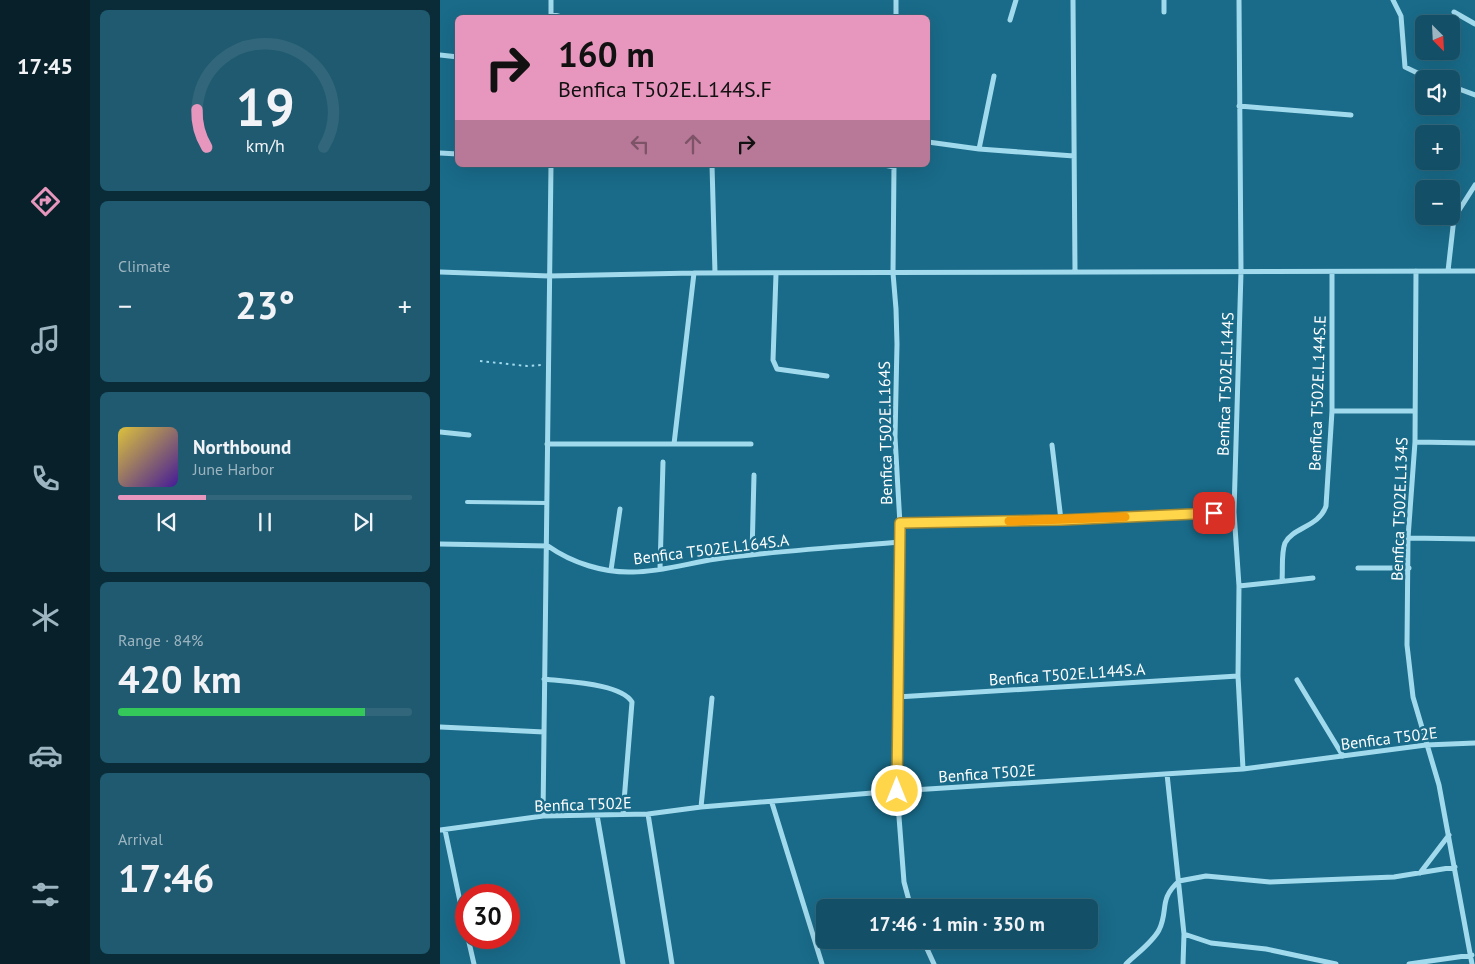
<!DOCTYPE html>
<meta charset="utf-8">
<style>
:root{--surface:#135067;--page:#205a70;--text:#f1f3f6;--muted:#9db5c0;--line:#32677b;--accent:#e797bd}
body{margin:0;font-family:"PT Sans",sans-serif;background:var(--page);color:var(--text);height:100vh;display:flex;flex-direction:column;font-size:19px;white-space:nowrap}
*{box-sizing:border-box;margin:0}
p{font-size:16px;color:var(--muted)}
.icon{flex:none;width:28px;height:28px;fill:none;stroke:currentColor;stroke-width:2;stroke-linecap:round;stroke-linejoin:round}
.map{position:relative;flex:1;overflow:hidden}
.drawer{display:flex;flex-direction:column;gap:10px;padding:10px;background:#0a2c39;width:350px}
.drawer>*{flex:none}
.banner{position:absolute;left:15px;top:15px;width:475px;height:152px;border-radius:8px;box-shadow:0 5px 20px #0002,0 0 0 1px var(--line);background:#e797bd;color:#111;overflow:hidden}
.needle{width:32px;rotate:156deg}
.fabs{position:absolute;left:975px;top:15px;display:grid;gap:10px}
.fabs a{display:grid;place-items:center;width:45px;height:45px;border-radius:8px;background:var(--surface);box-shadow:0 5px 20px #0002,0 0 0 1px var(--line);font-size:25px}
.speed{position:absolute;left:15px;top:884px;display:flex;gap:10px;font-size:25px;font-weight:700;text-align:center}
.speed>*{display:grid;place-content:center;width:65px;height:65px;border-radius:50%;background:var(--surface);box-shadow:0 5px 20px #0002,0 0 0 1px var(--line);line-height:1}
.speed .limit{border:8px solid #d22;background:#fff;color:#111}
.pin{position:absolute;display:grid;place-items:center;width:42px;height:42px;color:#fff;margin:-21px;border-radius:10px;box-shadow:0 2px 8px #0006}
.me{position:absolute;width:55px;margin:-28px;rotate:0deg;stroke-linejoin:round;filter:drop-shadow(0 0 4px #0008)}
.turn{display:flex;align-items:center;gap:18px;height:105px;padding:0 20px;font-size:22px}
.turn .icon{width:65px;height:65px;stroke-width:2.5}
.turn b{display:block;font-size:35px;line-height:42px}
.lanes{display:flex;align-items:center;height:48px;padding:0 20px;background:#0003;justify-content:center;gap:25px;direction:ltr}
.lanes .off{opacity:.35}
.big{font-size:38px;font-weight:600;line-height:1.1}
.drawer .tile{flex:1;display:flex;flex-direction:column;justify-content:center;gap:8px;min-width:0;padding:0 18px;border-radius:8px;background:var(--page)}
.drawer .dial{align-items:center;gap:0}
.dial svg{height:130px;overflow:visible;fill:none;stroke:var(--line);stroke-width:7;stroke-linecap:round;text-anchor:middle}
.dial text{fill:var(--text);stroke:none}
.song{display:flex;align-items:center;gap:15px}
.cover{width:60px;height:60px;border-radius:8px;background:linear-gradient(135deg,hsl(50 70% 55%),hsl(260 70% 35%))}
.played{height:5px;border-radius:2px;background:linear-gradient(90deg,var(--accent) 30%,var(--line) 30%)}
.keys{display:flex;justify-content:space-around;direction:ltr}
.heat{display:flex;justify-content:space-between;align-items:center;font-size:28px;direction:ltr}
.charge{height:8px;border-radius:4px;background:linear-gradient(90deg,#34c759 84%,var(--line) 0)}
.trip{position:absolute;left:376px;top:899px;width:282px;height:50px;border-radius:8px;background:var(--surface);box-shadow:0 5px 20px #0002,0 0 0 1px var(--line);font-weight:600;line-height:50px;text-align:center}
main{display:flex;flex:1;min-height:0}
.dock{display:flex;flex-direction:column;width:90px;justify-content:space-around;align-items:center;background:#082029;color:var(--muted)}
.dock .icon{width:35px;height:35px}
.dock .on{color:var(--accent)}
.dock b{font-size:22px;color:var(--text)}
.map>svg:first-child{display:block}
.lines{fill:none;stroke-linecap:round;stroke-linejoin:round}
.path{stroke:#a2daed;stroke-width:2;stroke-dasharray:2.5 4;stroke-linecap:butt}
.lane{stroke:#a2daed;stroke-width:4}
.street{stroke:#a2daed;stroke-width:5}
.route-casing{stroke:#a68a30;stroke-width:12}
.route{stroke:#ffd54a;stroke-width:9}
.slow{stroke:#f59e0b;stroke-width:9}
.labels{text-anchor:middle;dominant-baseline:central;stroke-width:5;stroke-linejoin:round;paint-order:stroke}
.street-label{font-size:16px;fill:#fff;stroke:#196b89}
</style>
<main>
<nav class="dock">
<b>17:45</b>
<svg class="icon on" aria-label="directions" viewBox="0 0 24 24"><path d="M12 3l9 9-9 9-9-9zM9 14v-3h6M13 9l2 2-2 2"/></svg>
<svg class="icon" aria-label="music" viewBox="0 0 24 24"><path d="M9 18V5l10-2v13"/><circle cx="6" cy="18" r="3"/><circle cx="16" cy="16" r="3"/></svg>
<svg class="icon" aria-label="phone" viewBox="0 0 24 24"><path d="M5 4h4l2 5-3 2q2 4 5 5l2-3 5 2v4C11 20 4 13 5 4z"/></svg>
<svg class="icon" aria-label="climate" viewBox="0 0 24 24"><path d="M12 3v18M4 7l16 10M4 17L20 7"/></svg>
<svg class="icon" aria-label="car" viewBox="0 0 24 24"><path d="M5 17H2v-5l4-1 3-4h7l3 4 3 1v5h-3M9 17h6M6 11h13"/><circle cx="7" cy="17" r="2"/><circle cx="17" cy="17" r="2"/></svg>
<svg class="icon" aria-label="filters" viewBox="0 0 24 24"><path d="M4 7h16M4 17h16"/><circle cx="9" cy="7" r="2"/><circle cx="15" cy="17" r="2"/></svg>
</nav>
<section class="drawer">
<div class="tile dial"><svg viewBox="0 0 100 80">
<path d="M14 69A42 42 0 1 1 86 69"/>
<path d="M14 69A42 42 0 0 1 8 46" stroke="#e797bd"/>
<text x="50" y="56" font-size="32" font-weight="700">19</text>
<text x="50" y="72" font-size="11">km/h</text>
</svg></div>
<div class="tile"><p>Climate</p>
<div class="heat"><a>−</a><b class="big">23°</b><a>+</a></div>
</div>
<div class="tile">
<div class="song"><i class="cover"></i><div><b>Northbound</b><p>June Harbor</p></div></div>
<div class="played"></div>
<div class="keys"><svg class="icon" aria-label="previous" viewBox="0 0 24 24"><path d="M18 5L8 12l10 7zM5 5v14"/></svg><svg class="icon" aria-label="pause" viewBox="0 0 24 24"><path d="M8 5v14M16 5v14"/></svg><svg class="icon" aria-label="next" viewBox="0 0 24 24"><path d="M6 5l10 7-10 7zM19 5v14"/></svg></div>
</div>
<div class="tile"><p>Range · 84%</p><b class="big">420 km</b><div class="charge"></div></div>
<div class="tile"><p>Arrival</p><b class="big">17:46</b></div>
</section>
<div class="map">
<svg width="1035" height="964" viewBox="0 0 1035 964">
<rect width="100%" height="100%" fill="#196b89"/>
<g class="lines">
<!-- path -->
<path class="path" d="M40,361L87,366L101,365"/>
<!-- lane -->
<path class="lane" d="M27,502L107,503"/>
<!-- street -->
<path class="street" d="M633,0L635,271
M799,0L801,272L794,512L799,586L798,676L803,769
M953,0L961,16L965,67L990,79
M724,12V0
M1014,12L1035,24
M111,14L125,18
M111,18V0
M456,18V0
M570,20L576,0
M0,55L18,57
M554,76L539,149L634,156
M1011,86L1035,95
M799,106L911,115
M488,142L539,149
M0,153L18,154
M272,165L275,273
M444,165L454,167
M454,165L453,273L456,309L457,344L455,437L461,542L457,791L464,882L471,908
M976,271L975,442L968,538L967,645L973,697L999,785L1032,964
M1008,271L1014,218L1035,185
M0,272L109,276L254,273L1035,271
M336,274L333,360L337,369L387,376
M892,411H974
M0,432L29,435
M975,442L1035,443
M107,444H311
M234,444L254,273
M612,445L621,520
M460,523L621,520L794,512
M968,538L1035,539
M0,544L108,546C132,563 164,573 193,572C221,572 249,563 276,559C337,551 399,547 461,542
M312,555L314,475
M918,568H969
M220,569L223,462
M171,570L180,509
M842,580C843,569 841,553 845,543C853,527 879,527 886,506L892,411V272
M799,586L873,578
M104,679C126,682 180,683 192,702L183,814
M857,680L903,756
M457,697L798,676
M0,727L104,732
M727,774L744,934L771,943L826,949L896,964
M332,803L382,964
M261,807L272,698
M208,814L232,964
M157,815L183,964
M103,816L111,165
M0,830L103,816L208,814L261,807L457,791L803,769L986,745L1035,743
M5,830L26,930
M980,873L1009,835
M28,938L34,964
M483,940L494,964
M686,964C696,954 712,943 719,930C729,910 718,900 739,881L766,876L830,882L954,877L1015,867
M743,964L744,934
M969,964L1032,955"/>
</g>
<g class="lines">
<defs>
<path id="route" d="M457,791L460,523L621,520L774,513"/>
</defs>
<!-- route casing -->
<use href="#route" class="route-casing"/>
<!-- route -->
<use href="#route" class="route"/>
<!-- slow -->
<path class="slow" d="M569,521L685,517"/>
</g>
<g class="labels">
<!-- street labels -->
<g class="street-label">
<text transform="translate(785 384) rotate(-88)">Benfica T502E.L144S</text>
<text transform="translate(877 393) rotate(-88)">Benfica T502E.L144S.E</text>
<text transform="translate(445 433) rotate(-91)">Benfica T502E.L164S</text>
<text transform="translate(959 509) rotate(-88)">Benfica T502E.L134S</text>
<text transform="translate(271 549) rotate(-7)">Benfica T502E.L164S.A</text>
<text transform="translate(627 674) rotate(-4)">Benfica T502E.L144S.A</text>
<text transform="translate(949 738) rotate(-7)">Benfica T502E</text>
<text transform="translate(547 773) rotate(-4)">Benfica T502E</text>
<text transform="translate(143 804) rotate(-2)">Benfica T502E</text>
</g>
</g>
</svg>
<div class="fabs">
<a><svg class="needle" viewBox="-14 -14 28 28"><path d="M0-13l5 13h-10z" fill="#e53935"/><path d="M0 13l5-13h-10z" fill="#9db5c0"/></svg></a>
<a><svg class="icon" aria-label="sound" viewBox="0 0 24 24"><path d="M4 9h4l5-4v14l-5-4H4zM17 9q2 3 0 6"/></svg></a>
<a>+</a>
<a>−</a>
</div>
<div class="speed"><div class="limit">30</div></div>
<div class="pin" style="left:774px;top:513px;background:#d93025"><svg class="icon" aria-label="arrive" viewBox="0 0 24 24"><path d="M6 21V4h12l-3 4 3 4H6"/></svg></div>
<svg class="me" style="left:457px;top:791px" viewBox="-20 -20 40 40"><circle r="17" fill="#ffd54a" stroke="#fff" stroke-width="3"/><path d="M0-11L8 9 0 5-8 9z" fill="#fff"/></svg>
<div class="trip">17:46 · 1 min · 350 m</div>
<div class="banner">
<div class="turn"><svg class="icon" aria-label="right" viewBox="0 0 24 24"><path d="M7 20v-9h11M14 6l5 5-5 5"/></svg><div><b>160 m</b>Benfica T502E.L144S.F</div></div>
<div class="lanes"><svg class="icon off" aria-label="left" viewBox="0 0 24 24"><path d="M17 20v-9H6M10 6l-5 5 5 5"/></svg><svg class="icon off" aria-label="ahead" viewBox="0 0 24 24"><path d="M12 20V5M6 11l6-6 6 6"/></svg><svg class="icon" aria-label="right" viewBox="0 0 24 24"><path d="M7 20v-9h11M14 6l5 5-5 5"/></svg></div>
</div>
</div>
</main>
